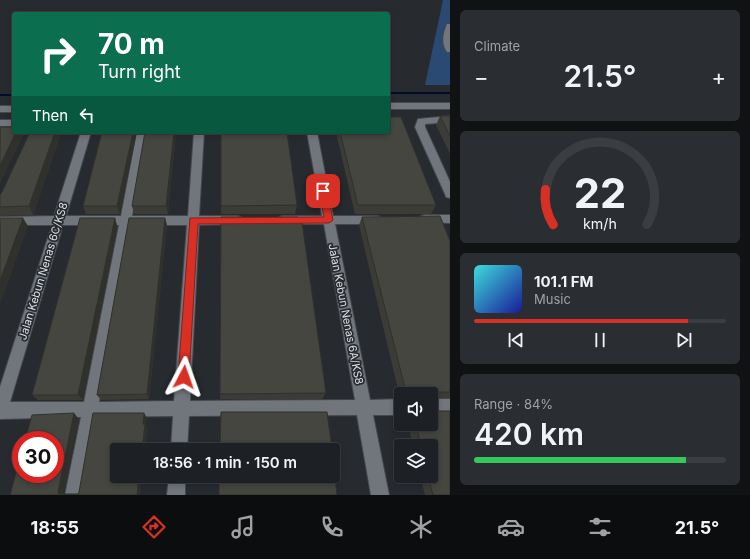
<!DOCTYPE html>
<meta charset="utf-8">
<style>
:root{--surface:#1d2024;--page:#2a2d31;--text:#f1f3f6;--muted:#a0a3a6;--line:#3b3e41;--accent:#d93025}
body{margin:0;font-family:Inter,sans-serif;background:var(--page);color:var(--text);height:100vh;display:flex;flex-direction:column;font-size:15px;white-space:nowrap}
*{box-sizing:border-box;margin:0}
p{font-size:13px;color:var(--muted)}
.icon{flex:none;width:22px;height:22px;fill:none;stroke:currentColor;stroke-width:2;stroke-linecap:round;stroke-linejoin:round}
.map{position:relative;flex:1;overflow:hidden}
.details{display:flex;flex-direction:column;gap:10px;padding:10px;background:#101214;width:300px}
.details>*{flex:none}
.banner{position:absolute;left:12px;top:12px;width:378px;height:122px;border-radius:4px;box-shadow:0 2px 6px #0003,0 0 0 1px var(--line);background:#0b6e4f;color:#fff;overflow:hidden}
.fabs{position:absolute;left:394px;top:387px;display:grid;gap:8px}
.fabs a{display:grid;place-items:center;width:44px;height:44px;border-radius:4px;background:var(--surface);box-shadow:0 2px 6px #0003,0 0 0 1px var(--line);font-size:20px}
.speed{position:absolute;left:12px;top:431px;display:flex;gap:8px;font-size:20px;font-weight:700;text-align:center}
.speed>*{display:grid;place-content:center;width:52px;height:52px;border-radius:50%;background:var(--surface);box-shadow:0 2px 6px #0003,0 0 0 1px var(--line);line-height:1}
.speed .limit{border:6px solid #d22;background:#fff;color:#111}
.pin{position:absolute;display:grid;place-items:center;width:34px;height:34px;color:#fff;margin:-17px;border-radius:8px;box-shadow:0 2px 6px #0006}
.me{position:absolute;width:44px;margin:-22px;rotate:4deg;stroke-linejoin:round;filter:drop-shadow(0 0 3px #0008)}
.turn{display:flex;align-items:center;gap:14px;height:84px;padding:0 20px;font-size:18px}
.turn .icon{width:52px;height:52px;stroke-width:2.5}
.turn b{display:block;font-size:28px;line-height:34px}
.then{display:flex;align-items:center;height:38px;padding:0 20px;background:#0003;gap:8px;font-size:15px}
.big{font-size:30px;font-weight:600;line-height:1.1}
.details .widget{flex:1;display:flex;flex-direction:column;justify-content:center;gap:6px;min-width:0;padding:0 14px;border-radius:6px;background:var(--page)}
.details .dial{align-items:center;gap:0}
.dial svg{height:104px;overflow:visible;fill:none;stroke:var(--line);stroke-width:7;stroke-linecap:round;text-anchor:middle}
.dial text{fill:var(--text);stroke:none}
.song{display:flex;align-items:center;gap:12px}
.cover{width:48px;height:48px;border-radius:6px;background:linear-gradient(135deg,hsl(180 70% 55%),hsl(240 70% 35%))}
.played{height:4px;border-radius:2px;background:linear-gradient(90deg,var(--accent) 85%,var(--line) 85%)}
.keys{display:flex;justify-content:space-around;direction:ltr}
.heat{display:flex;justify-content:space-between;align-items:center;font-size:22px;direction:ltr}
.charge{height:6px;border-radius:3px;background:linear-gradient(90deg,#34c759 84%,var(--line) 0)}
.trip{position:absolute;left:110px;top:443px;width:230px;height:40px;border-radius:4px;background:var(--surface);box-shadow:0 2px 6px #0003,0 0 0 1px var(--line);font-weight:600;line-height:40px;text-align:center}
.dock{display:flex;height:64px;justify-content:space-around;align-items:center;background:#0c0d0e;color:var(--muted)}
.dock .icon{width:28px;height:28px}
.dock .active{color:var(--accent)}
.dock b{font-size:18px;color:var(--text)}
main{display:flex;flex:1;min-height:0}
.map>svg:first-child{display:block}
.green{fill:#2a4973}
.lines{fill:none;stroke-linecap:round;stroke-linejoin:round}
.stream{fill:#000d2a;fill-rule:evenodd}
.minor-casing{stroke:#45484d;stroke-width:2}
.minor{fill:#71767c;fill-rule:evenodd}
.wall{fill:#3b3c36}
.shaded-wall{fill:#30312c}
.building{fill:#45463f;stroke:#30312c}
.route{fill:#d93025;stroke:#8d1f18}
.labels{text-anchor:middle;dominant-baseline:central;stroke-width:3.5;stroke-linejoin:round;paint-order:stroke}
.street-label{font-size:11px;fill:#dde0e3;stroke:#272b30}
</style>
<main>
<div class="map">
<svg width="450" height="495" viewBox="0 0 450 495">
<rect width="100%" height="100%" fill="#272b30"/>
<!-- green -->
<path class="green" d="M443,0H450V85H425Z"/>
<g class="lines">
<!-- stream -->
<path class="stream" d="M388,92H450V94H388Z
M0,94H14V96H0Z"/>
<defs>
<path id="minor" d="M447,24H450V52H447C441,43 443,34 447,24Z
M388,103H450V109H388Z
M0,106H14V112H0Z
M450,116V122L425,124V127L450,182V198L446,197L445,194L415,127L418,119Z
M0,120H14V126H0Z
M81,132H91L66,216H121L137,132H147L132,216H188L194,132H204L199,216H237L241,217L243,220L241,223L237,224L199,225L190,401L355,400L324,224H283L279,223L277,220L279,217L283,216H322L307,132H317L333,216H377L381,217L383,220L381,223L377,224H335L370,400L401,399V415H373L389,495H371L357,415L189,416L187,450H171L173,416L96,417L83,495H65L81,417L0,419V387L52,225H0V217L54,216ZM63,225H119L84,402H10ZM130,225H187L174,401L99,402Z
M425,215H450V223L421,222L419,219L421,216Z
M431,399H450V415H431Z
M169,476H185V495H167Z"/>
</defs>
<!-- minor casing -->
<use href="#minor" class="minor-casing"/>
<!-- minor -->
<use href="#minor" class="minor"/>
</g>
<!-- wall -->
<path class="wall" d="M440,116H450V154L436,125Z
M102,132L120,214H86L83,206Z
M176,132L168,214H134L132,206Z
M221,132L297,205L295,214H221Z
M336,132H388L436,205L431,214H355Z
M60,136L33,215L0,216V195Z
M221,217L326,393L322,399H220Z
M362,217L450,241V398H436L437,411L450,495H425L420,476H431V446H413L408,424H431V394H401V398H400L359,225Z
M115,218L117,226L83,400H38L32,395Z
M165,218L167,226L149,399L101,400L97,395Z"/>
<!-- shaded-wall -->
<path class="shaded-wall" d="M16,132H21L23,136L0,184V166Z
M55,132H59L60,136L33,215L29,206Z
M133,132H137L120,214L117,206Z
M174,132H176L168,214L166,206Z
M23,218L28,226L0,305V281Z
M115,218L117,226L83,400L78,395Z
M165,218L167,226L149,399L147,394Z
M74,413L79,419L64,495L59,494L58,492Z
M144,413L147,418L146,425L148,429L145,450H142L143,424Z
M139,476H142L140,495H137Z"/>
<!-- building -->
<path class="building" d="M440,116H450V136Z
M388,117H401L436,205H358L340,132H388Z
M0,127H14V132H16L0,166Z
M30,132H55L29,206L0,207V195L2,192Z
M102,132H133L117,206H83Z
M145,132H174L166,206H132Z
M221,132H287L297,205L221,206Z
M440,216L450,241V392H436L437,411H450V495H433L428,476H431V446H421L416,424H431V394H407L406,392L362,217Z
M221,217H298L299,222H302L326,393L220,394Z
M0,218H23L0,281Z
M80,218H115L78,395H32Z
M129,218H165L147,394L97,395Z
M221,412H327L332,450H220Z
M74,413L58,492L59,494H78L79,492L93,413H144L143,424H145L142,450H117V476H139L137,495H10L21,455V474H55V440H25L32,415Z
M333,460L337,495H219V476H333Z"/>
<!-- route -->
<path class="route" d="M323,188L327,191L333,220L329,223L198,224L189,377L187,381L184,382L180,381L178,377L190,218L324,217L319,191Z"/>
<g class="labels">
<!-- street labels -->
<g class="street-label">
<text transform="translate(43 271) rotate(-73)">Jalan Kebun Nenas 6C/KS8</text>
<text transform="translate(346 314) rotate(79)">Jalan Kebun Nenas 6A/KS8</text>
</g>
</g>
</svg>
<div class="fabs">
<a><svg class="icon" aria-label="sound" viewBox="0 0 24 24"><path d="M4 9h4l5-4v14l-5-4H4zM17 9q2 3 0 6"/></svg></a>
<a><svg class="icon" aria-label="layers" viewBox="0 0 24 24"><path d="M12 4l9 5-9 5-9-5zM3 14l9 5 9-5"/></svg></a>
</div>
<div class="speed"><div class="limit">30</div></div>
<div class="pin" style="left:323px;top:191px;background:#d93025"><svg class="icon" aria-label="arrive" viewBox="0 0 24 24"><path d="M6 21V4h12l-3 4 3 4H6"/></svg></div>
<svg class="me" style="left:184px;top:377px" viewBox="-20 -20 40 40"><path d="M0-17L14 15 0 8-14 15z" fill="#d93025" stroke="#fff" stroke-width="4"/></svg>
<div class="trip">18:56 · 1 min · 150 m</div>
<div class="banner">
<div class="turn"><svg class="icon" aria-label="right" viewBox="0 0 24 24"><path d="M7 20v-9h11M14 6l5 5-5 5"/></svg><div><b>70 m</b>Turn right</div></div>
<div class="then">Then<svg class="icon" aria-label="left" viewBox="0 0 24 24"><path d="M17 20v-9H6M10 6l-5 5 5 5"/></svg></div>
</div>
</div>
<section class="details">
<div class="widget"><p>Climate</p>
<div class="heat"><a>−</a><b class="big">21.5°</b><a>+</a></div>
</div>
<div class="widget dial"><svg viewBox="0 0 100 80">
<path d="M14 69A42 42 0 1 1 86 69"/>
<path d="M14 69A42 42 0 0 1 8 42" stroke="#d93025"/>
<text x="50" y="56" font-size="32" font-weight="700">22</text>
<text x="50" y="72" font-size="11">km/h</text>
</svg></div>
<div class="widget">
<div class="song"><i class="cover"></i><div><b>101.1 FM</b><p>Music</p></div></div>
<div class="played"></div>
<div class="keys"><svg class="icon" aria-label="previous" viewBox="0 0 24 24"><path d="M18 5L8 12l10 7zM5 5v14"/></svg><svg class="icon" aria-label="pause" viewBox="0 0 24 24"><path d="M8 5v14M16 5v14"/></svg><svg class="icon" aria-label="next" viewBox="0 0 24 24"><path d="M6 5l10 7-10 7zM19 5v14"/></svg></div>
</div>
<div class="widget"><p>Range · 84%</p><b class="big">420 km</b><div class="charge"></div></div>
</section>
</main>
<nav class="dock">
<b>18:55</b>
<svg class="icon active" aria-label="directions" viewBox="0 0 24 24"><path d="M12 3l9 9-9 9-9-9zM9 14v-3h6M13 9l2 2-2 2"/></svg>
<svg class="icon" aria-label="music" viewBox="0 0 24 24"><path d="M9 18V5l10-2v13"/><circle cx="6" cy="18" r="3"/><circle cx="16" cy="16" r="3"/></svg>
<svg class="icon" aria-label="phone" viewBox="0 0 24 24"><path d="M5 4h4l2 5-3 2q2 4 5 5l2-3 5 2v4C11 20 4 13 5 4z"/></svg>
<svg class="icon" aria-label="climate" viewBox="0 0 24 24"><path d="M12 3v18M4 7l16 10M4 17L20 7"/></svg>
<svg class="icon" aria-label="car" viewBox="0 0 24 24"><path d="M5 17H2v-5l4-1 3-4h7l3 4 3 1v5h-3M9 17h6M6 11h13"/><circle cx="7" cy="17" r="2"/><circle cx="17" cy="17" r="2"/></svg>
<svg class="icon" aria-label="filters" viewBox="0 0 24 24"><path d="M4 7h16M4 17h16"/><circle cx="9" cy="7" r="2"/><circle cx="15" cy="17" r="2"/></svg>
<b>21.5°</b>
</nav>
